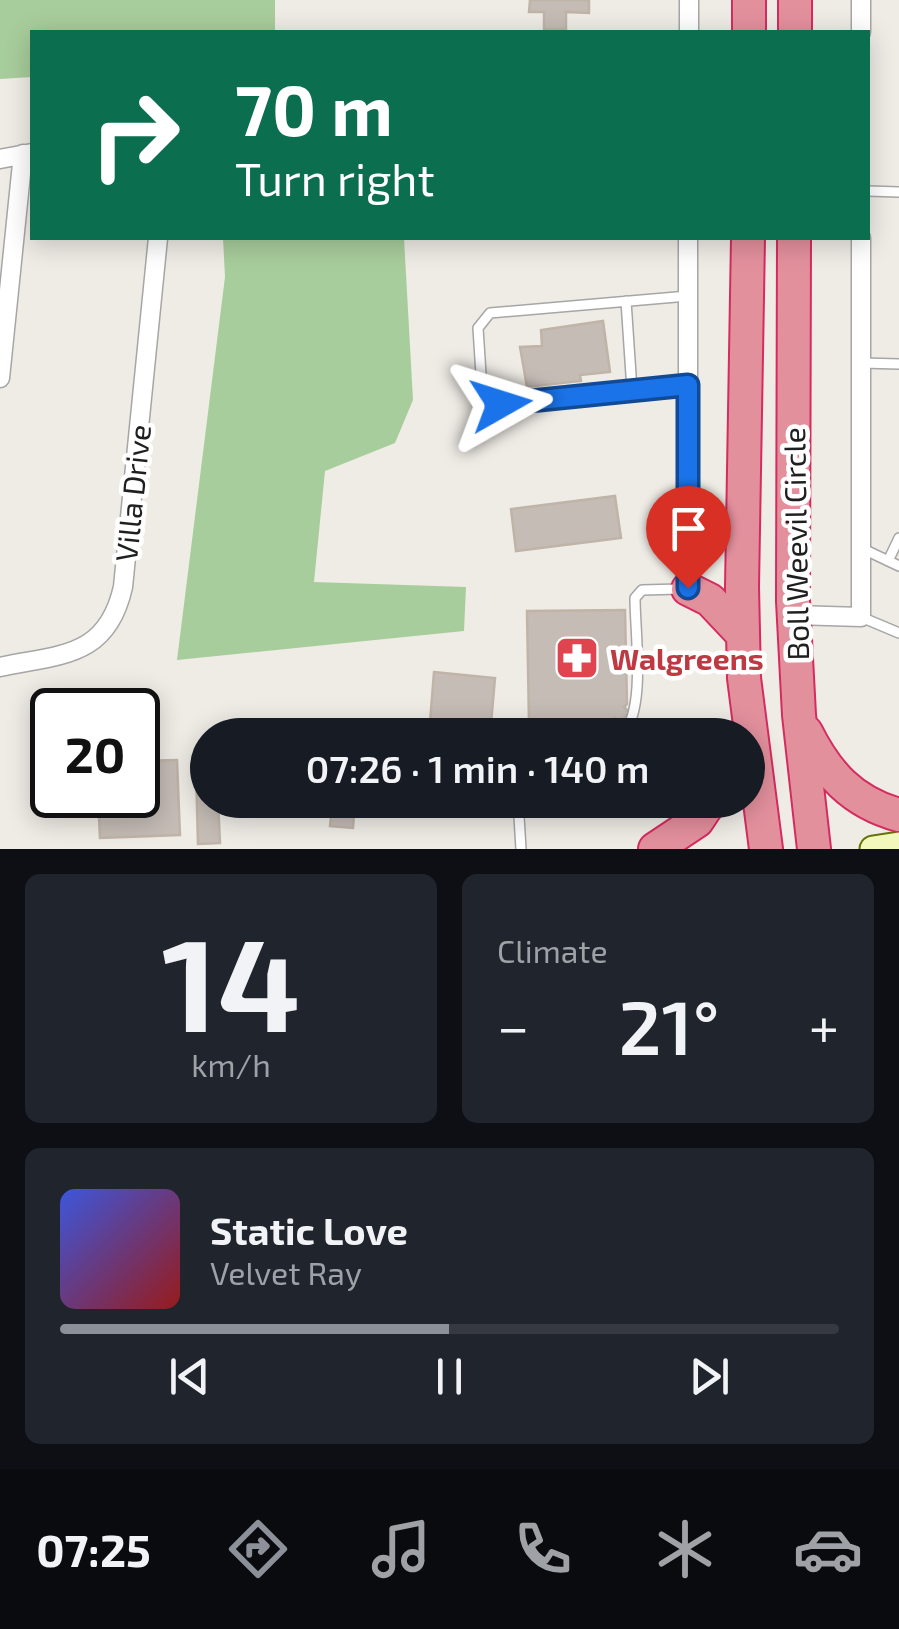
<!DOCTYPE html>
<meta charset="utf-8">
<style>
:root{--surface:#171b24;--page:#20242c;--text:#f1f3f6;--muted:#9ea1a6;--line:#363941;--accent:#8c9099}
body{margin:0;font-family:"Exo 2",sans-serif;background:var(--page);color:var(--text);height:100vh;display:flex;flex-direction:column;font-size:38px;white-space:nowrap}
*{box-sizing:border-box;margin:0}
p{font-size:32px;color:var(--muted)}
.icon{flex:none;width:55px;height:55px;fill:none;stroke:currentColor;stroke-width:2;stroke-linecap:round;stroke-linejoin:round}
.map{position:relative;height:849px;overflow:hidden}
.drawer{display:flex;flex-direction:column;gap:25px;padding:25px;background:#0d0f14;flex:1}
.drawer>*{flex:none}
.guide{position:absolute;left:30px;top:30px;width:840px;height:210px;border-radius:0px;box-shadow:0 5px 25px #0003;background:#0b6e4f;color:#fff;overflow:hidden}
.speed{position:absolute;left:30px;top:688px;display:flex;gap:20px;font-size:50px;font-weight:700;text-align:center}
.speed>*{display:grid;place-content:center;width:130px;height:130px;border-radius:50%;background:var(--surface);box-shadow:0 5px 25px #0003;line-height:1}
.speed .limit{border:5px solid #111;border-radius:15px;background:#fff;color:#111}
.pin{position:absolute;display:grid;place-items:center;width:85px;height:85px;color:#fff;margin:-102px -42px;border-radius:50% 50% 50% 0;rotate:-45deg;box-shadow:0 0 10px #0007}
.pin .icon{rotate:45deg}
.me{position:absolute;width:110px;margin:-55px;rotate:84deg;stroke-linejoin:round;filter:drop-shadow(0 0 8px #0008)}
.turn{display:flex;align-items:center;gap:35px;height:210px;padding:0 40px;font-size:45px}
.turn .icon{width:130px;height:130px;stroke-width:2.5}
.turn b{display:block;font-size:70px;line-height:85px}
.big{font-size:75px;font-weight:600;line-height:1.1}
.drawer .widget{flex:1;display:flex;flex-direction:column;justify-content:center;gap:15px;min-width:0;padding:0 35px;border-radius:15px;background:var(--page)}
.drawer .dial{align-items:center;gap:0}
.dial b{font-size:130px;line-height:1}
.song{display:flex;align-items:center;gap:30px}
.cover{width:120px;height:120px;border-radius:15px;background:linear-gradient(135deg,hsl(230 70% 55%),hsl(0 70% 35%))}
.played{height:10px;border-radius:5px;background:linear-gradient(90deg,var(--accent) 50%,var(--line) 50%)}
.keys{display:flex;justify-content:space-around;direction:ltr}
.heat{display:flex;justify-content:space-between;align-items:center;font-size:55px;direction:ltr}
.drawer .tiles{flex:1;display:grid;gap:25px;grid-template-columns:1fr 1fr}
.widget:last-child{grid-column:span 2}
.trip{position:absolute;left:190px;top:718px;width:575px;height:100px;border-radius:50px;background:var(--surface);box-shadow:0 5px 25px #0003;font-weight:600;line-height:100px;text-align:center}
.tab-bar{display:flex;height:160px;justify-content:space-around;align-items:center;background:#090b0e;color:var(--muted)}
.tab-bar .icon{width:70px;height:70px}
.tab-bar .selected{color:var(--accent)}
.tab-bar b{font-size:45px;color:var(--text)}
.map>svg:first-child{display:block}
.forest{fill:#a8cd9c}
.building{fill:#c4bcb5;stroke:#c0b4a8;stroke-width:2.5}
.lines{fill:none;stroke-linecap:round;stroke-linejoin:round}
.lane-casing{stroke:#a6a6a6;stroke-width:12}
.street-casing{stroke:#a6a6a6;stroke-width:21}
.secondary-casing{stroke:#637309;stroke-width:29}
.highway-casing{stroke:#d42c5f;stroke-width:36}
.lane{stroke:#fff;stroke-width:9}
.street{stroke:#fff;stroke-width:18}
.secondary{stroke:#f2f7bc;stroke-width:25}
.highway{stroke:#e3909d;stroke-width:32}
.route-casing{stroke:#114b97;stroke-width:25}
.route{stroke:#1a73e8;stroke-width:18}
.labels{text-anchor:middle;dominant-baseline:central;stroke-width:9;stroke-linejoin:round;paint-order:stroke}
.street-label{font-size:30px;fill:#1f1f1f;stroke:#fff}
.health-label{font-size:30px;font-weight:bold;fill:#be3a42;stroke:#fff;text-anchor:start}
</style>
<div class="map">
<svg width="899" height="849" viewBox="0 0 899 849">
<rect width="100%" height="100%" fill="#efece6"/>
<!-- forest -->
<path class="forest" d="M0,0H275V32H32V77L0,79Z
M223,238H404L413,400L395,443L325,471L314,582L466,587L464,631L177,660L225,277Z"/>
<!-- building -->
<path class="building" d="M530,0H589V13L566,12V29H544V12H529Z
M603,321L610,372L580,375L581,381L527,387L520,347L542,346L541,330Z
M615,496L621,538L516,551L511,509Z
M625,610L627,704L624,707L629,712L620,722L615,718L611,722L529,723L527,611Z
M434,672L495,678L490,735H429Z
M177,760L180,835L100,838L98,795H138V761Z
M196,770H208V800H218L220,843L198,844Z
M325,800H355L353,828L330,826L331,816H324Z"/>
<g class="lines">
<defs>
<path id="lane" d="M868,191L899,192
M688,296L490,313L478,328L482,390L501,404L688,385
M626,301L632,390
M862,363L899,364
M861,548L899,566
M888,561L899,538
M861,617L899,633
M623,735C646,707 635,634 635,598L642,590L680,589
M518,800L521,849"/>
<path id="street" d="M689,32V0
M861,32V0
M0,159L32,153
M688,238V589
M0,378L23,154
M794,615L861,617V238
M0,667C61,654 107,658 123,587L158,238"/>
<path id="secondary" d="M873,849L899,845"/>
<path id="highway" d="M749,32V0
M795,32V0
M748,238L742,587L744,678L766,849
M794,238L793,601L799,715L814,849
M688,589L710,600L743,635
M806,732C827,774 852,802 899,815
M655,849L697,821L711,800"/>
</defs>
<!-- lane casing -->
<use href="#lane" class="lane-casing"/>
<!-- street casing -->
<use href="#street" class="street-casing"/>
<!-- secondary casing -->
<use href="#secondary" class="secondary-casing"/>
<!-- highway casing -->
<use href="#highway" class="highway-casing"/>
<!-- lane -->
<use href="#lane" class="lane"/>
<!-- street -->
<use href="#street" class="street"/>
<!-- secondary -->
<use href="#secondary" class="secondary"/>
<!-- highway -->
<use href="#highway" class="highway"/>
</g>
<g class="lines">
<defs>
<path id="route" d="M501,404L688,385V588"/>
</defs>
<!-- route casing -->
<use href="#route" class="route-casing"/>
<!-- route -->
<use href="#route" class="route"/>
</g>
<!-- icons -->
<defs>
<symbol id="pharmacy-square" viewBox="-11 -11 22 22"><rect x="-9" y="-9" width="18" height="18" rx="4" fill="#e0444e" stroke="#fff"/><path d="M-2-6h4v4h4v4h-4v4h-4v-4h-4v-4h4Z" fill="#fff"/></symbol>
</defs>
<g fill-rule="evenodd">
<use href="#pharmacy-square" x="552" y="633" width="50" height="50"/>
</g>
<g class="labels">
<!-- street labels -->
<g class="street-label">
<text transform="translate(132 493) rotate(-84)">Villa Drive</text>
<text transform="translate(795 544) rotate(-91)">Boll Weevil Circle</text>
</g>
<!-- health labels -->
<g class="health-label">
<text x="610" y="658">Walgreens</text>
</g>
</g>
</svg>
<div class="speed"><div class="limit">20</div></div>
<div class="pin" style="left:688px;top:588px;background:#d93025"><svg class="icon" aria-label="arrive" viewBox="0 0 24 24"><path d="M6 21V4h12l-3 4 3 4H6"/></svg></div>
<svg class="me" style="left:501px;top:404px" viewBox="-20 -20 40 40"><path d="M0-17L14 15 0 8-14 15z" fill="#1a73e8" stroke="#fff" stroke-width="4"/></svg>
<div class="trip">07:26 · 1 min · 140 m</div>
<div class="guide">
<div class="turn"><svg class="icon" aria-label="right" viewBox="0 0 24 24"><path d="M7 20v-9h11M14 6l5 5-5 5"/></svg><div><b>70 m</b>Turn right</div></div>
</div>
</div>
<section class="drawer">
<div class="tiles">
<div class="widget dial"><b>14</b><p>km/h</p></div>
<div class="widget"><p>Climate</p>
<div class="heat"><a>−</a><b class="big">21°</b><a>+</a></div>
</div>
<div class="widget">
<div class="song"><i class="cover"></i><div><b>Static Love</b><p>Velvet Ray</p></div></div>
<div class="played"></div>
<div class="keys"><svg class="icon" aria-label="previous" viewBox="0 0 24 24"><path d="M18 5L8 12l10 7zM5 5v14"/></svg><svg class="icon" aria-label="pause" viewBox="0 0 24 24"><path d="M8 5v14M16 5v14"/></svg><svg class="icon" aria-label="next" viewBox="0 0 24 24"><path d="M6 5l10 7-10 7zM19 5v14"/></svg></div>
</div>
</div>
</section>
<nav class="tab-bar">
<b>07:25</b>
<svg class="icon selected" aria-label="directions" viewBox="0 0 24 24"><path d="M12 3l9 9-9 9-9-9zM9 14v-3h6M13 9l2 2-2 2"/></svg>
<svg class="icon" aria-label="music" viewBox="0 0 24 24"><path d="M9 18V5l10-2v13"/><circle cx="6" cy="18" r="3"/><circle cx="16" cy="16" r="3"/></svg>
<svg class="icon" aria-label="phone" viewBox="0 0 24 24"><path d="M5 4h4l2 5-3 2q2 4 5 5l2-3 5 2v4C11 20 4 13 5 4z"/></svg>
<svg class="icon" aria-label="climate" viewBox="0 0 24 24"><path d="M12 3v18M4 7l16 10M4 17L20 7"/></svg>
<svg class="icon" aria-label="car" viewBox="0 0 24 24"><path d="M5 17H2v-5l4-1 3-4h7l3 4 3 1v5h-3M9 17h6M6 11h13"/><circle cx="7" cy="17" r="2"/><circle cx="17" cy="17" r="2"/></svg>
</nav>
